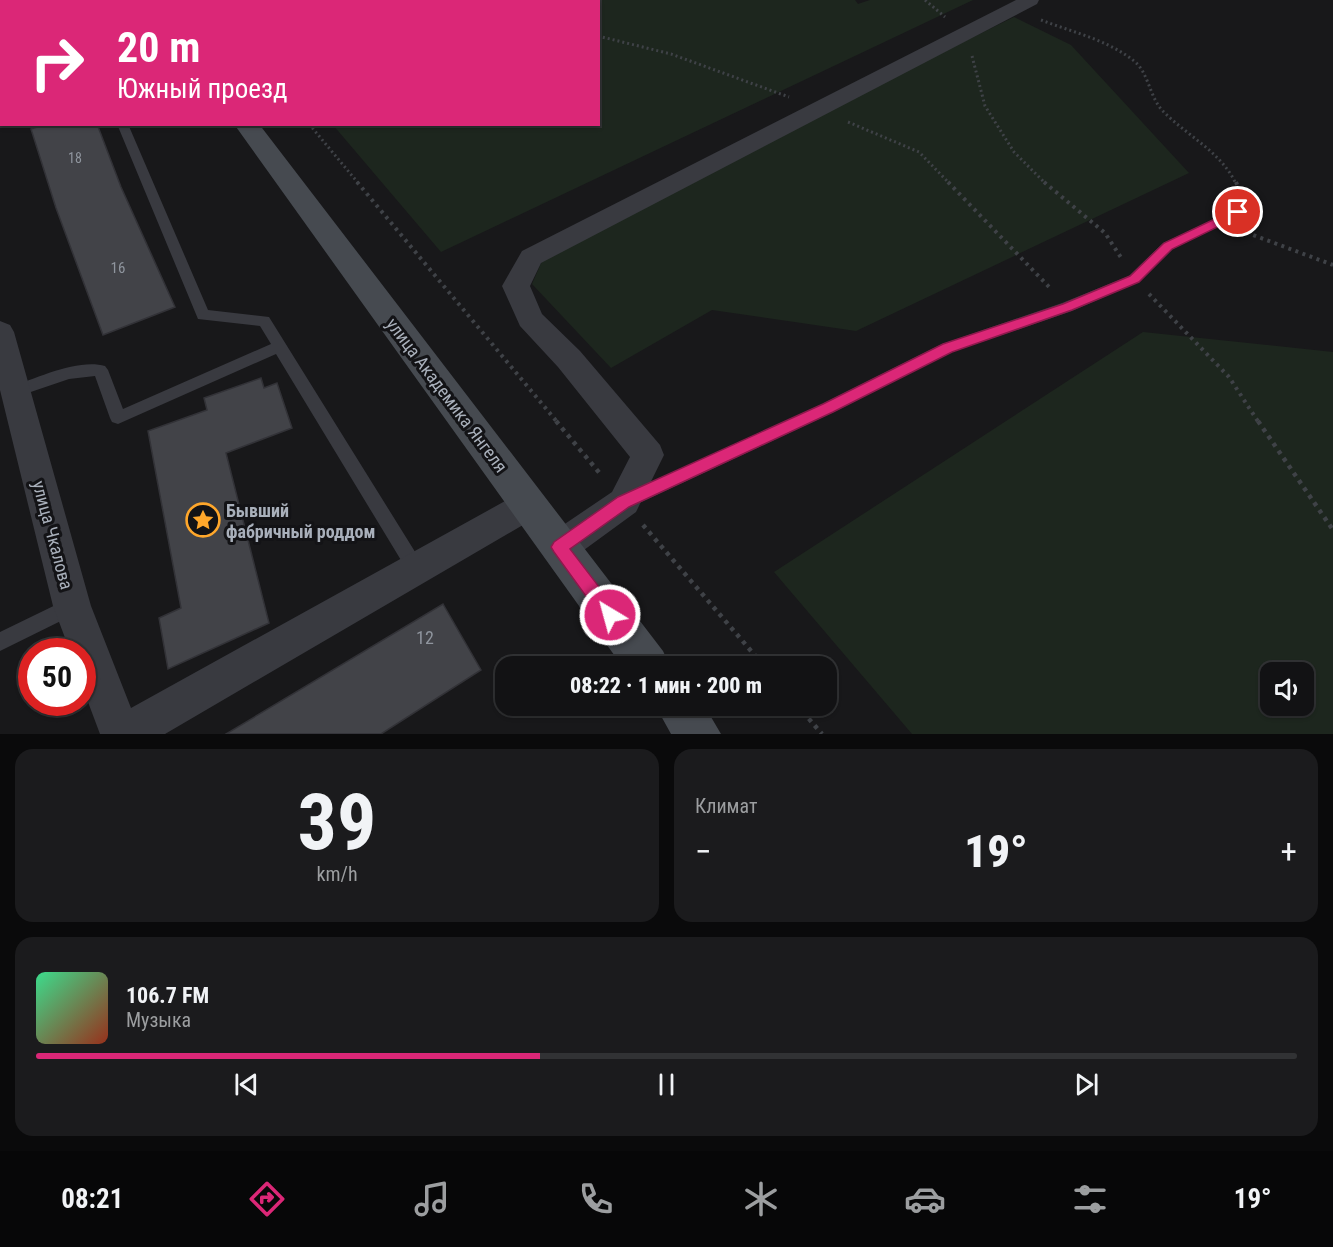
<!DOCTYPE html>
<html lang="ru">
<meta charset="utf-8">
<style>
:root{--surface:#121214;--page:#1b1b1d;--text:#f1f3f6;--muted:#9c9ea0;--line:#313234;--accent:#db2777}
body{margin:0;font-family:"Roboto Condensed",sans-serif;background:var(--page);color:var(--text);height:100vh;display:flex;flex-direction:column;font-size:22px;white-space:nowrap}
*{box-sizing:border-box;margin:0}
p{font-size:20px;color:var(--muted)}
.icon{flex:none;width:33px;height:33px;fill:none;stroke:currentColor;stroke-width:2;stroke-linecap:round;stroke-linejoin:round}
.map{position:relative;height:734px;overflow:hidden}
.drawer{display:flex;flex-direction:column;gap:15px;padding:15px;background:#0a0a0b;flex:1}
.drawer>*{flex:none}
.hud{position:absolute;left:0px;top:0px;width:600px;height:126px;box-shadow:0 2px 4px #0004,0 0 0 2px var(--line);background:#db2777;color:#fff;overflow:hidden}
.fabs{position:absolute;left:1260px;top:662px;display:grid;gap:12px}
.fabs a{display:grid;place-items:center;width:54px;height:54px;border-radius:12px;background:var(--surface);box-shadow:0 2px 4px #0004,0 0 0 2px var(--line);font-size:30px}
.speed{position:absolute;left:18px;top:638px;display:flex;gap:12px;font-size:30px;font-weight:700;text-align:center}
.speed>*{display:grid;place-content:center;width:78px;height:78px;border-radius:50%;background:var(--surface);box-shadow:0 2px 4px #0004,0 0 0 2px var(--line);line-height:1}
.speed .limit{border:9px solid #d22;background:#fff;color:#111}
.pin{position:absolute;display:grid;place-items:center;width:51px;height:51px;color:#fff;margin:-26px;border:3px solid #fff;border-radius:50%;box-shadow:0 2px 6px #0007}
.me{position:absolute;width:66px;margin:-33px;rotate:323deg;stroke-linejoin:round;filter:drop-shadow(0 0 4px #0008)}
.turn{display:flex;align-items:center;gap:21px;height:126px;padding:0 18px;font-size:27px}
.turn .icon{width:78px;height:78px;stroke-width:2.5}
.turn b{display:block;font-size:42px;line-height:51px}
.big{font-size:45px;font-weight:800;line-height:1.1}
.drawer .card{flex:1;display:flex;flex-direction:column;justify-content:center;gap:9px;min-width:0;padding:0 21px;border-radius:18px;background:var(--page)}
.drawer .dial{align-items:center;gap:0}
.dial b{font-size:78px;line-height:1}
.song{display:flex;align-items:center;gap:18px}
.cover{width:72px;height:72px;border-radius:9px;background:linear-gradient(135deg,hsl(150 70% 55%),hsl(10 70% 35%))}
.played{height:6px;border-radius:3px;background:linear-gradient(90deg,var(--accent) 40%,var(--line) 40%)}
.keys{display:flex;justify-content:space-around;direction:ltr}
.heat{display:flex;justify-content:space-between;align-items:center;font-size:33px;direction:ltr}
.drawer .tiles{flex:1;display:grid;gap:15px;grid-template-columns:1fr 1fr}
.card:last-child{grid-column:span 2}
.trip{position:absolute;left:495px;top:656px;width:342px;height:60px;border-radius:18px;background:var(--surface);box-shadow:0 2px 4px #0004,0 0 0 2px var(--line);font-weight:800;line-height:60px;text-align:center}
.tabs{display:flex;height:96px;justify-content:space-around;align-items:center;background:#070708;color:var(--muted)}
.tabs .icon{width:42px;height:42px}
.tabs .selected{color:var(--accent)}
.tabs b{font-size:27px;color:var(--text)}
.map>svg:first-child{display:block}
.green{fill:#1d261e;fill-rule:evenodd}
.building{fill:#424348;stroke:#323237;stroke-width:1.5}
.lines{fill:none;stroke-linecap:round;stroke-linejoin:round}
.path-far2{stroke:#3f4247;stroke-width:3;stroke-dasharray:2 3;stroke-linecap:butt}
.path-far1{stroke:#3f4247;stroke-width:4;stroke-dasharray:3 4.5;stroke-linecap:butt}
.path{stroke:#3f4247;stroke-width:4.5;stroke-dasharray:4 5;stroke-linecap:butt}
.lane{fill:#393a40;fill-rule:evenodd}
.street{fill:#393a40;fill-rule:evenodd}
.secondary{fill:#464a50;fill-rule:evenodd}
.route{fill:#db2777;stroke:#8e194d;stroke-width:1.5}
.labels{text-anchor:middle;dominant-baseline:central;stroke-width:6;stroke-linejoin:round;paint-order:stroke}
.far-number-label{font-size:14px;fill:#8f959e}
.number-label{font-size:15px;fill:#8f959e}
.street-label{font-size:18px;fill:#a9b0bb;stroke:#131316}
.poi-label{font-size:18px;font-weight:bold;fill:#a9b0bb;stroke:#131316;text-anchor:start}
.near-number-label{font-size:18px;fill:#8f959e}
</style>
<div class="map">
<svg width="1333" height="734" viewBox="0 0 1333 734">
<rect width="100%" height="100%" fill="#18181a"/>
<!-- green -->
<path class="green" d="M227,0H855L858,4L870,0H973L441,252L333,125L598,124V2Z
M1014,17L1071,45L1189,173L856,331L712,310L611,368L532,284L549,245Z
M1143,332L1333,352V734H912L774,572ZM1270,672H1304V705H1270Z"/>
<!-- building -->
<path class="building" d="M46,124H97L121,187L175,307L103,335L56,208L31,129Z
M261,378L264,388L277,383L292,428L226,453L269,623L168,669L159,618L181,608L148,431L207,410L204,398Z
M443,604L481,670L381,734H226Z"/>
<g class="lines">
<!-- path-far2 -->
<path class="path-far2" d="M472,0L480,2
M925,0L945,17
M225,2L227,0
M1041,20C1072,32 1108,40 1134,61C1148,72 1149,94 1161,109C1185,135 1221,151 1236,184
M598,36L671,54L789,97
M972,56L985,106L1014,152L1046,184
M848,122L919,152L950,184
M309,124L359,184"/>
<!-- path-far1 -->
<path class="path-far1" d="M357,182L558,423
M948,182L1052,290
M1044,182L1105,233L1122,259
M1236,182L1240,192
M1249,229L1253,235L1333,265
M1149,294L1229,377L1259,423"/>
<!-- path -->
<path class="path" d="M556,421L602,476
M1258,421L1333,530
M643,525L764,666
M797,705L822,734"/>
<!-- lane -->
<path class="lane" d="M117,124H128L208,310L269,317L422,563L425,569L422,575L416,577L410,575L276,354L118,424L112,422L110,418L95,376L69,379L16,397L11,395L8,391L11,387C36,378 79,358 105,366L108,370L123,409L271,344L260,326L198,319Z
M1238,208L1242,209V215L1173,249L1139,282L1072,311L952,352L834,412L635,505L629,507L623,505L620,500L623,495L822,404L942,344L1062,303L1129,276L1163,243Z
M72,597L79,600L81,606L79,612L0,651V632Z"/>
<!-- street -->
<path class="street" d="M1016,0H1039L1037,4L541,263L530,286L542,314L580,351L660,445L664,455L636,512L573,558L560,563L547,558L542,547L547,536L612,492L630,457L558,367L520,326L502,286L522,251Z
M0,321L10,325L14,332L91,606L131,708L516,495L528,490L540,495L545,505L540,515L165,734H100L82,686V651H70L53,606L0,390Z"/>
<!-- secondary -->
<path class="secondary" d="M144,0H164L165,2H144Z
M234,124H259L663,651L670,666H622Z
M655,705H704L721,734H671Z"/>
</g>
<!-- route -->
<path class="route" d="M1238,208L1243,212L1242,215L1172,249L1139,282L1072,310L952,352L833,412L629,507L570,549L616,609L618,615L616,621L610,623L604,621L554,552L551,547L554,542L618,497L823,404L943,344L1063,304L1130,276L1164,243Z"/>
<!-- icons -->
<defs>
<symbol id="sight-ring" viewBox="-11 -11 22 22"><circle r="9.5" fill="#131316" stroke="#ffa72b" stroke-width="1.5"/><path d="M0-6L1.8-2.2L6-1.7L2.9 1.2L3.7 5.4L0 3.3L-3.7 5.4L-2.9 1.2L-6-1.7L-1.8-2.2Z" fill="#ffa72b"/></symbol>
</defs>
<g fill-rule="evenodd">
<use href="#sight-ring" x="184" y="501" width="38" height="38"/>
</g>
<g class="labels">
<!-- far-number labels -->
<g class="far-number-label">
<text x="75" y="158">18</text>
</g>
<!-- number labels -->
<g class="number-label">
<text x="118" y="268">16</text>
</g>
<!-- street labels -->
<g class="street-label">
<text transform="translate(447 395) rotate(53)">улица Академика Янгеля</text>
<text transform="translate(53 535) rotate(75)">улица Чкалова</text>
</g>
<!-- poi labels -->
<g class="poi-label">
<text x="226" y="510">Бывший<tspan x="226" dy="21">фабричный роддом</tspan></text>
</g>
<!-- near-number labels -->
<g class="near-number-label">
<text x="425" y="637">12</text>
</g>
</g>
</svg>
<div class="fabs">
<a><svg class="icon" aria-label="sound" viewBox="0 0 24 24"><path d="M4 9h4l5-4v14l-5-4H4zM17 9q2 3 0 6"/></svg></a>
</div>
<div class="speed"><div class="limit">50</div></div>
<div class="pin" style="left:1238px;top:212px;background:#d93025"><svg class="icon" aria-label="arrive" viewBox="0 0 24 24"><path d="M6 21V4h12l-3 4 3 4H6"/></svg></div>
<svg class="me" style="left:610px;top:615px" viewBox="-20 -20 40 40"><circle r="17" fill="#db2777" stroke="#fff" stroke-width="3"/><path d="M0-11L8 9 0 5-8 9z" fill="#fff"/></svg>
<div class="trip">08:22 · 1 мин · 200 m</div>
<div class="hud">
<div class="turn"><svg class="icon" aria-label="right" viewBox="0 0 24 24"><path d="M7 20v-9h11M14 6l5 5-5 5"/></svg><div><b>20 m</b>Южный проезд</div></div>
</div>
</div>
<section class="drawer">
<div class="tiles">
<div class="card dial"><b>39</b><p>km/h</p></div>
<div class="card"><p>Климат</p>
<div class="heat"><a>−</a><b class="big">19°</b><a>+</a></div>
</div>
<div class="card">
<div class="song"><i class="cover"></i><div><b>106.7 FM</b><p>Музыка</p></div></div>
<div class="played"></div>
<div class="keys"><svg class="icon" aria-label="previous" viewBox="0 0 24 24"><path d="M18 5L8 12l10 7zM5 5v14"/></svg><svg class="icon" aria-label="pause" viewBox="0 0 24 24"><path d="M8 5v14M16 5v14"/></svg><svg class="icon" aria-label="next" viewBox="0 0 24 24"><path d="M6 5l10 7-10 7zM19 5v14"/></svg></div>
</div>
</div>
</section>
<nav class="tabs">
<b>08:21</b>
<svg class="icon selected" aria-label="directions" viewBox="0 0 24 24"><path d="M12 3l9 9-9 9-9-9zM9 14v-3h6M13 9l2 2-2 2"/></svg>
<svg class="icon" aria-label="music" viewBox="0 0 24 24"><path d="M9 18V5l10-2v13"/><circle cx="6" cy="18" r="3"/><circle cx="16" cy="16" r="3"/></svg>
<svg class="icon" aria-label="phone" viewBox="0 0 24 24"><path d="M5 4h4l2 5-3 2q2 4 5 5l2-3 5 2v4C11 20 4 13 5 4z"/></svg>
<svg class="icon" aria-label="climate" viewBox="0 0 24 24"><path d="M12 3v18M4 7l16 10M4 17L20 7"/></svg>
<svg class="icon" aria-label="car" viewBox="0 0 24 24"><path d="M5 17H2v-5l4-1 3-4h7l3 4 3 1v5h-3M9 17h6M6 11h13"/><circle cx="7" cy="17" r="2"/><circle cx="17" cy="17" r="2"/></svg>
<svg class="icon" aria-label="filters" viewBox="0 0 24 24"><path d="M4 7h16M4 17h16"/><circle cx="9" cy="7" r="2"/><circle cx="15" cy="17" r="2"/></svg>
<b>19°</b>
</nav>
